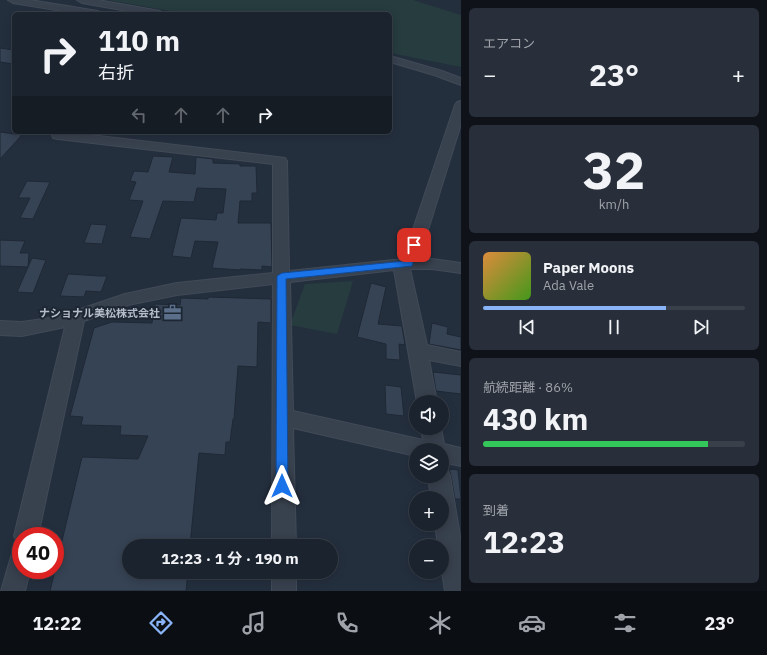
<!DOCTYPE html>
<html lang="ja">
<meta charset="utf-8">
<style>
:root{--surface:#1b232e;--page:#282f3a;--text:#f1f3f6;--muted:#a0a4aa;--line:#39404a;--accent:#8ab4f8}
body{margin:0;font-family:"IBM Plex Sans","Noto Sans JP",sans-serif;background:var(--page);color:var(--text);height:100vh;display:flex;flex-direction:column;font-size:15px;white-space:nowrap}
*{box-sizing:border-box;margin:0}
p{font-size:13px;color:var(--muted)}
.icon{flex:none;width:22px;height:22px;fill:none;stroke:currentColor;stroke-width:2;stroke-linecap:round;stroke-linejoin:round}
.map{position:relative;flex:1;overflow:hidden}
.side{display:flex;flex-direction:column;gap:8px;padding:8px;background:#0f1319;width:306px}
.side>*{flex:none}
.guide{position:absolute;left:12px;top:12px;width:380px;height:122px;border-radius:6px;box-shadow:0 2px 10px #0003,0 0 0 1px var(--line);background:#1b232e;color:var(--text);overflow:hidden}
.controls{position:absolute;left:409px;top:395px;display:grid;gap:8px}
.controls a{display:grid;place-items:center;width:40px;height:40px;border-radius:50%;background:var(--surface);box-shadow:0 2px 10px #0003,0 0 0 1px var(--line);font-size:20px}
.speed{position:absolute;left:12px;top:527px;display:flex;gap:8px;font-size:20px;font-weight:700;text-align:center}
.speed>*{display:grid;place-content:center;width:52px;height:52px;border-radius:50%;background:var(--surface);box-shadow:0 2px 10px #0003,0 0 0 1px var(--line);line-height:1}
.speed .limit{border:6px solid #d22;background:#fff;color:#111}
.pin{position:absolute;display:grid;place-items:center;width:34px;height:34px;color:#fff;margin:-17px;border-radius:8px;box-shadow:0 2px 6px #0006}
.me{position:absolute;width:44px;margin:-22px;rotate:0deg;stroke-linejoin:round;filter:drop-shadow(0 0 3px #0008)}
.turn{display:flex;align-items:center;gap:14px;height:84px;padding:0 20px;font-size:18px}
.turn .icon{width:52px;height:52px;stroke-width:2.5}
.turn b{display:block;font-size:28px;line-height:34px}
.lanes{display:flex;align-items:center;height:38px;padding:0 20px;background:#0003;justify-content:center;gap:20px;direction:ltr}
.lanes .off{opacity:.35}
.big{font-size:30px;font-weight:700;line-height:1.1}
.side .card{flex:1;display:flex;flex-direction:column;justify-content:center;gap:6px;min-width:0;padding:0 14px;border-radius:6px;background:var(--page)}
.side .dial{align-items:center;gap:0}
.dial b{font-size:52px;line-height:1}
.song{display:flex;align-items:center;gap:12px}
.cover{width:48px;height:48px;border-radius:6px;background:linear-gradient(135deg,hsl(30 70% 55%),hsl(100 70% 35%))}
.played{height:4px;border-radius:2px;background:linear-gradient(90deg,var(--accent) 70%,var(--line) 70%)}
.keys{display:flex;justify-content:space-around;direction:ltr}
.heat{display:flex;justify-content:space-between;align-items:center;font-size:22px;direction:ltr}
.charge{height:6px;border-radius:3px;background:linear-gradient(90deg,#34c759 86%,var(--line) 0)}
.trip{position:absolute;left:122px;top:539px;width:216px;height:40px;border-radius:20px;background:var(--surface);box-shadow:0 2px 10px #0003,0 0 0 1px var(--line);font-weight:700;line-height:40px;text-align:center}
.tab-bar{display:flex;height:64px;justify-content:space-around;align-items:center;background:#0b0e12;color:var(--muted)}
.tab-bar .icon{width:28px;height:28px}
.tab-bar .current{color:var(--accent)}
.tab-bar b{font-size:18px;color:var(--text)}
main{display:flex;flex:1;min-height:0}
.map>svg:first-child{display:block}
.green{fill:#263c3f}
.building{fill:#364354;stroke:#1f2835}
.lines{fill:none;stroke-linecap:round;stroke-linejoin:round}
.minor-casing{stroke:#414a57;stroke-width:2}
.minor{fill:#38414e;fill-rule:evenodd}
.route{fill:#1a73e8;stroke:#114b97}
.labels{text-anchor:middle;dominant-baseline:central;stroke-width:4;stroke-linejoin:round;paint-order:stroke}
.poi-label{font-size:11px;font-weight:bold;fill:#b4bcc9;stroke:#1d2633;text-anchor:end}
</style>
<main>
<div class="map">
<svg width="461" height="591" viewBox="0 0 461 591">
<rect width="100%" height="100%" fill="#242f3e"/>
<!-- green -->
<path class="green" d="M108,0H413L461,15V67L390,53V14H187Z
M353,281L337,334L290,325L305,284Z"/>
<!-- building -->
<path class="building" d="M0,48L14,50V64L0,62Z
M0,132L22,135L0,159Z
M153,156L173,157L169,172L195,174L196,157L213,159V163L240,164V166H256L257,193H252V201H240L238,223H271L272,267L262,266V270L240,269V270L212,268L218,242L195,241L191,258L172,256L181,218L216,220L217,213H223L226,189L197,188L194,202L163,201L150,239L130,237L143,201L129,200L136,182L130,181L134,171L148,172Z
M27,181L50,182L33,219L20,218L30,198H18Z
M91,224L107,225L102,244L84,243Z
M0,240L25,241L20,253H29L28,267L0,266Z
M32,258L46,260L33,293L17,292Z
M68,274L100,276H107L101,292L86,291L84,297L60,296Z
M371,283L386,287L378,324L402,326L405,345L399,344L400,360L386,359V344L357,337Z
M208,297L271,299V323L258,322L257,367L238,366L234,419H233L230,442H226L225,455L199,453L190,546H129V572H188L186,591H50L82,457L138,459L148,436L120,435L121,426L81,425L83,417L70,416L94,328L112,322L152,323L155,304L180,305L181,298L208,299Z
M432,323L448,327L447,334L461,337V350L429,344Z
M433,372L461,375V394L436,391Z
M385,385L401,387L404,416L386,414Z
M449,469L458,470L461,499H455L451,476Z"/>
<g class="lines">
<defs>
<path id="minor" d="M8,0H30L98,11L103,14H81L13,3Z
M77,0H98L160,11L165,14H144L82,3Z
M390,56L442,71L461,78V85L434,75L390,62Z
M461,101V124L419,259H432L461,263V273L432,269H410L427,345L461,352V366L429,360L437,402H417L394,270L290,282L293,411L423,440L421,428H441L444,444L461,448V466L442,462V450H416V456L293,428L296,546H272L273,284L177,295L128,305L84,321L38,536H21V545L18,544L14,536L65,327L22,336L0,335V321L22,322L57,317L125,294L177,283L273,273V164L58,139L53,138L52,135L53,132H65L285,158L287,161L289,271L403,259L455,105L457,102Z
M442,467L447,469L450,476L461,542V591H445L442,572V546H438L435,524H442V498H431L428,476H442Z
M21,546V570H30L25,591H1L13,550Z
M272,572H296V591H272Z"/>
</defs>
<!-- minor casing -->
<use href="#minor" class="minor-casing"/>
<!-- minor -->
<use href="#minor" class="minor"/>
</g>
<!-- route -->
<path class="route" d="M414,242L418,245L412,266L286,279L288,486L286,490L282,492L278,490L276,486L277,276L282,273L405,261L410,245Z"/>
<!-- icons -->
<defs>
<symbol id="office-bare" viewBox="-9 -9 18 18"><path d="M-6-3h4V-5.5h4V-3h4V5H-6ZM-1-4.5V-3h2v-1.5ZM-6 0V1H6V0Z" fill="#5c6f8a" stroke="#1d2633" stroke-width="2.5" paint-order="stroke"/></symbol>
</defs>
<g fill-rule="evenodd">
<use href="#office-bare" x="160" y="300" width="25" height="25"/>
</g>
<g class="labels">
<!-- poi labels -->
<g class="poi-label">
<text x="160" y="313">ナショナル美松株式会社</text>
</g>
</g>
</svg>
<div class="controls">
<a><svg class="icon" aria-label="sound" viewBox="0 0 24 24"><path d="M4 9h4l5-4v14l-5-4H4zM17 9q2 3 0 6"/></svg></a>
<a><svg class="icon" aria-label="layers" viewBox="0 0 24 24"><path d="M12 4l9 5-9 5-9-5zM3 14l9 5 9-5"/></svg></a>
<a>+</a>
<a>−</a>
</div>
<div class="speed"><div class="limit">40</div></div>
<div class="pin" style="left:414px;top:245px;background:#d93025"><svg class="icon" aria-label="arrive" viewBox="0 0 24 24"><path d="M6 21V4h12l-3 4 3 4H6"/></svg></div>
<svg class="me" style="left:282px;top:486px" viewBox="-20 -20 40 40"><path d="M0-17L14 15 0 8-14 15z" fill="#1a73e8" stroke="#fff" stroke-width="4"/></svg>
<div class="trip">12:23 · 1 分 · 190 m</div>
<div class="guide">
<div class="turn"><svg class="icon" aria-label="right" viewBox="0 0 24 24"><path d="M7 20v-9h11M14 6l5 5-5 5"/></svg><div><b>110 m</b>右折</div></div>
<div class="lanes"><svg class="icon off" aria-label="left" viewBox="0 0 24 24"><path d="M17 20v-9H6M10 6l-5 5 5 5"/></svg><svg class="icon off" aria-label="ahead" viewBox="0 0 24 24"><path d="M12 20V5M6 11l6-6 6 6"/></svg><svg class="icon off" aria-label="ahead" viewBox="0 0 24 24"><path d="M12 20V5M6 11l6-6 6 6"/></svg><svg class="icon" aria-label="right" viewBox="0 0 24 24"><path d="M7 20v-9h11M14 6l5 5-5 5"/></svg></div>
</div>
</div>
<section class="side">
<div class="card"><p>エアコン</p>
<div class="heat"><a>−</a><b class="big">23°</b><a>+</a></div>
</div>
<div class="card dial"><b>32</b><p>km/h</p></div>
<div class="card">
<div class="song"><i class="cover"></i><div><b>Paper Moons</b><p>Ada Vale</p></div></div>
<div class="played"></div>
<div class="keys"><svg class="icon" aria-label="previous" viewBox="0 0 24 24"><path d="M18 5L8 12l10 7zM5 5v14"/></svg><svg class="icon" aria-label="pause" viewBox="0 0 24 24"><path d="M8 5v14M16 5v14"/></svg><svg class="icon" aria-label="next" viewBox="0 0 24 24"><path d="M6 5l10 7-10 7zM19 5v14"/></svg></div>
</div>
<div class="card"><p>航続距離 · 86%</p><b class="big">430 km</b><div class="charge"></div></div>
<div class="card"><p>到着</p><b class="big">12:23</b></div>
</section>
</main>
<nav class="tab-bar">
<b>12:22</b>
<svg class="icon current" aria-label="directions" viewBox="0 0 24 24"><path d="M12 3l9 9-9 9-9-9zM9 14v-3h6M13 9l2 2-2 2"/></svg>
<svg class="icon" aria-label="music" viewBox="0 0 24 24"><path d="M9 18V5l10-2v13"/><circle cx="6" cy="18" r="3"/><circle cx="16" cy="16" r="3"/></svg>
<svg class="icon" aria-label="phone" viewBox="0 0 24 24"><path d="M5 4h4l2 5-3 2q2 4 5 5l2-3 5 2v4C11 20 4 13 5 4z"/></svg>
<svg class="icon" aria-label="climate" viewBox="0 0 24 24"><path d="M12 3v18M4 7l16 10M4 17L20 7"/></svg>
<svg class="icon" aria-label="car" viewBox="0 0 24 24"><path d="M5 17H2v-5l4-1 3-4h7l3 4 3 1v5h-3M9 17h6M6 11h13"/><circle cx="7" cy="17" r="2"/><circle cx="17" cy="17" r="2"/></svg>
<svg class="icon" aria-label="filters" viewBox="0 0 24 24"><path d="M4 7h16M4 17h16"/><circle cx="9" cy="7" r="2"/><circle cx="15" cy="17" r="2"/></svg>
<b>23°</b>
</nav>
